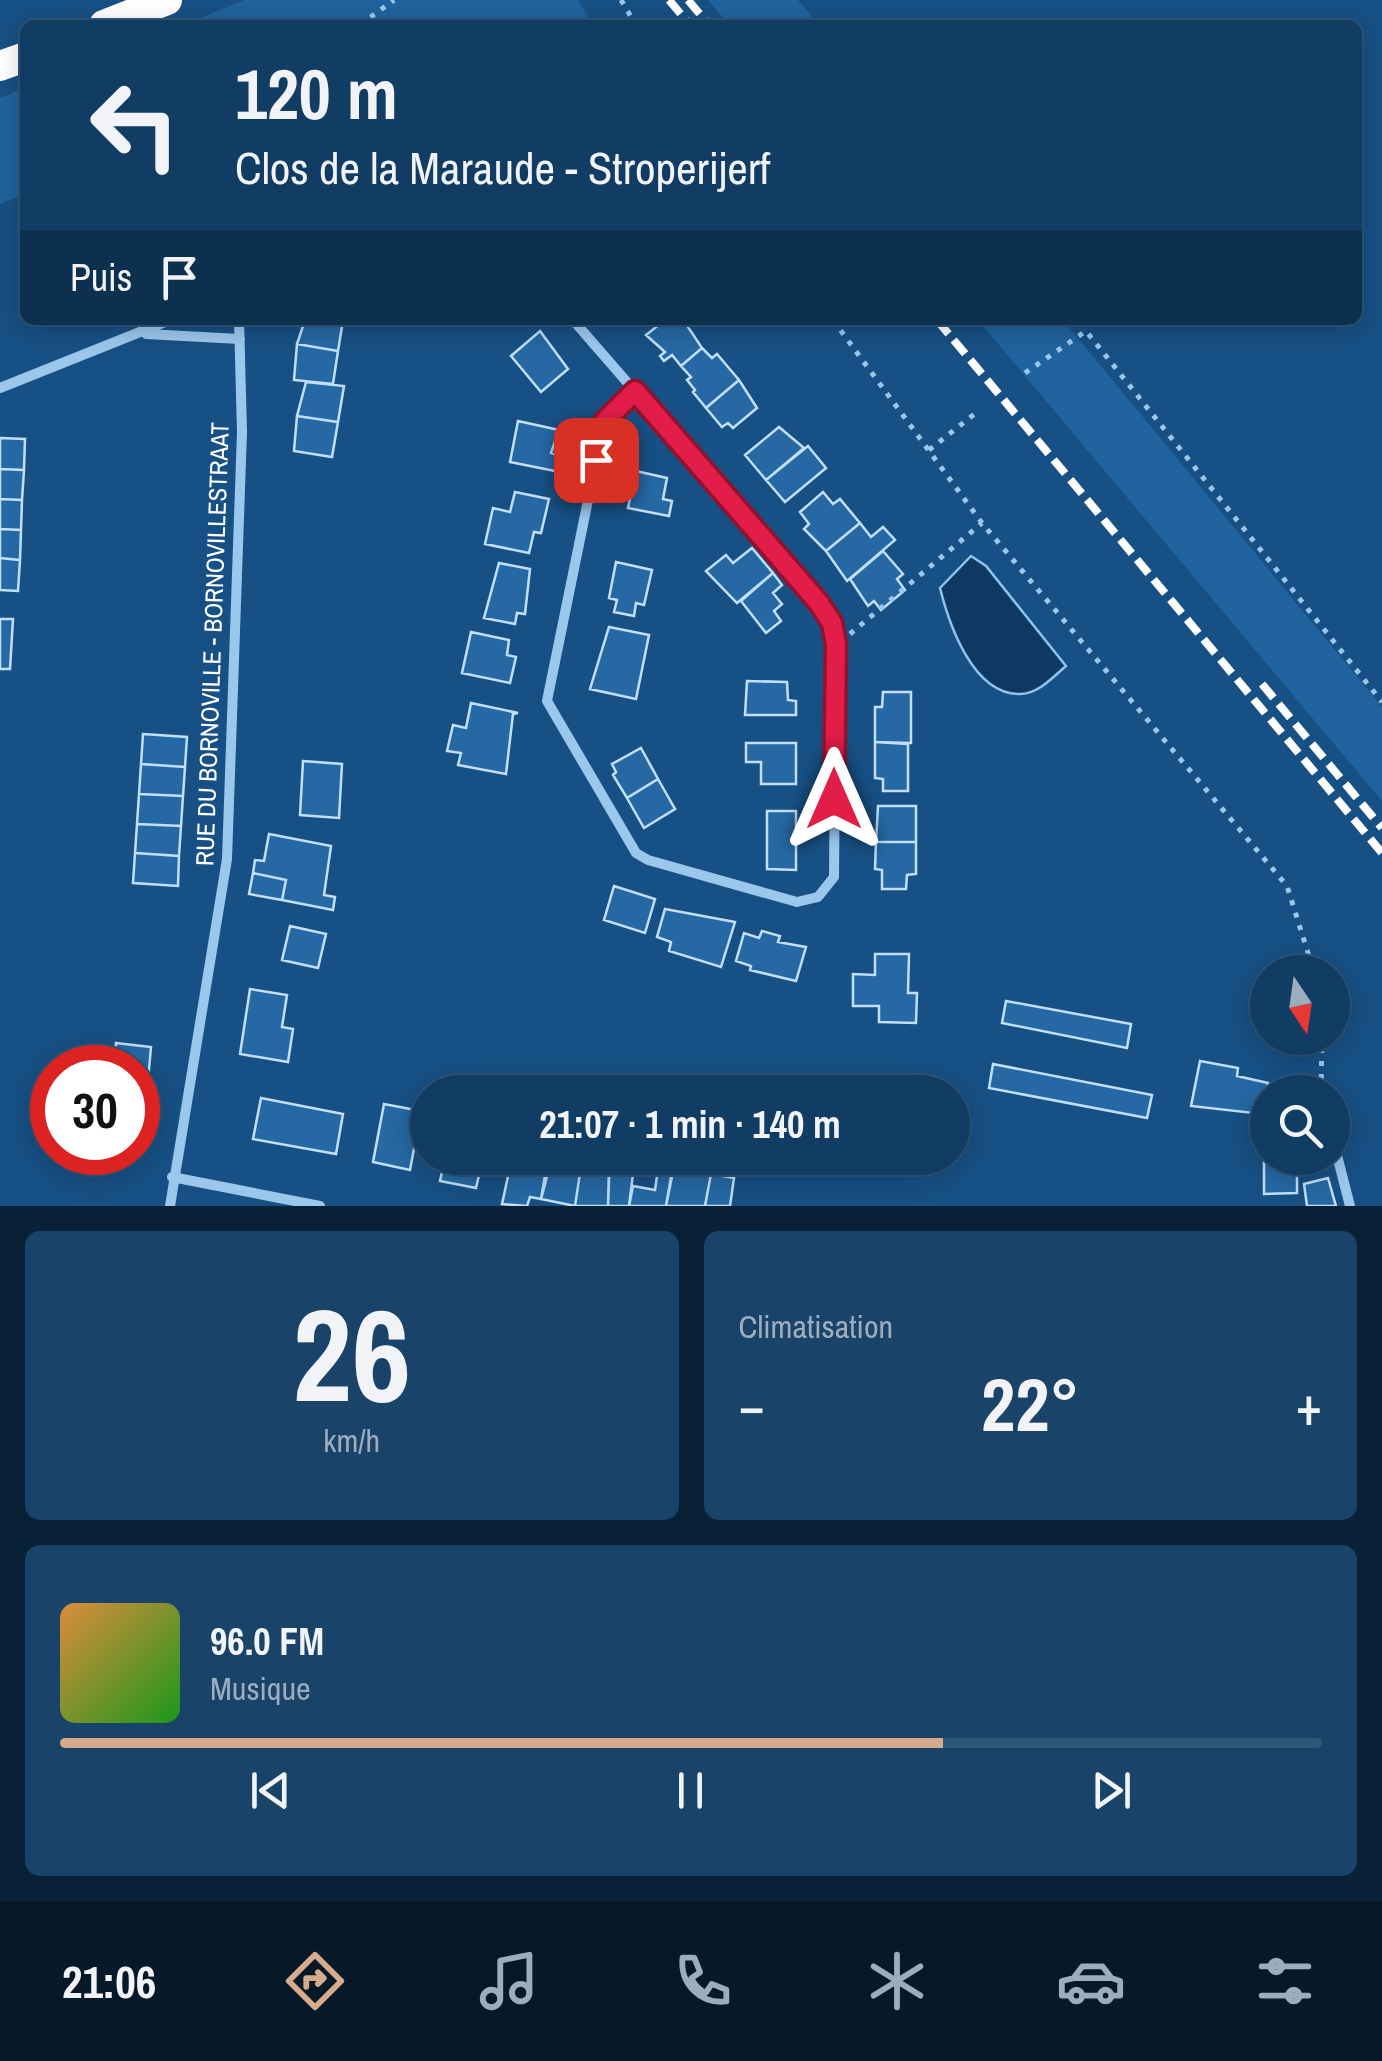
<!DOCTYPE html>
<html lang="fr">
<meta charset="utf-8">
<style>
:root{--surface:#113c63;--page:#1a4369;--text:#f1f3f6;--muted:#9cadbe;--line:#305678;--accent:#d6ab8b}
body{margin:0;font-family:"Archivo Narrow",sans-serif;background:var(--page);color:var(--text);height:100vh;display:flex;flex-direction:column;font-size:38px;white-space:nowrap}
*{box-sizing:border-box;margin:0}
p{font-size:32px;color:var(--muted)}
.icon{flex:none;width:55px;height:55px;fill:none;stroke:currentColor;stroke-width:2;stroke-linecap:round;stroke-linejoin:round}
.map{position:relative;height:1206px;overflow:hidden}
.details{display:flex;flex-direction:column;gap:25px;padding:25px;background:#092136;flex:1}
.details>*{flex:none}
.top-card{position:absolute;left:20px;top:20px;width:1342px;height:305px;border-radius:15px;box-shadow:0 5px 25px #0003,0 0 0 2px var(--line);background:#113c63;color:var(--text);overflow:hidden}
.needle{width:65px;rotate:167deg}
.fabs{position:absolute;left:1250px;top:955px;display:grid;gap:20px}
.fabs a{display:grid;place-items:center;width:100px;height:100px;border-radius:50%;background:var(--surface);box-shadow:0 5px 25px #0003,0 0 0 2px var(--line);font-size:50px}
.speed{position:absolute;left:30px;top:1045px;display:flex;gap:20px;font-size:50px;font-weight:700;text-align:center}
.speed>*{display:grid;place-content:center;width:130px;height:130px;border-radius:50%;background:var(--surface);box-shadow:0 5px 25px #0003,0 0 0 2px var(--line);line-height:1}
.speed .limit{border:15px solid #d22;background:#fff;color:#111}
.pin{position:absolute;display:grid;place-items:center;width:85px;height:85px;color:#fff;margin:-42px;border-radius:20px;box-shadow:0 5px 15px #0006}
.me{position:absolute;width:110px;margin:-55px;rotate:0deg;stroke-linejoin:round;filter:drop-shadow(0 0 8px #0008)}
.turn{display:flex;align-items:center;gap:35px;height:210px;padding:0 50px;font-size:45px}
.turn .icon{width:130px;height:130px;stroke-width:2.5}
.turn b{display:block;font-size:70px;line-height:85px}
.then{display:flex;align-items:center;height:95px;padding:0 50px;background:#0003;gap:20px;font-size:38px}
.big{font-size:75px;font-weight:800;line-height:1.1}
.details .tile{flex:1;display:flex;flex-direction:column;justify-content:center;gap:15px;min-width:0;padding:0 35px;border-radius:15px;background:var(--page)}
.details .dial{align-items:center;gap:0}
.dial b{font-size:130px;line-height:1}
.song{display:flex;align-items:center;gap:30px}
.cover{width:120px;height:120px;border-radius:15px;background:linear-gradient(135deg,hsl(30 70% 55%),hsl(120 70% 35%))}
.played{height:10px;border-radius:5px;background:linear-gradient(90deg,var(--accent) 70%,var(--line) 70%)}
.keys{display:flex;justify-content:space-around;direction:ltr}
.heat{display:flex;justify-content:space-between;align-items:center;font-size:55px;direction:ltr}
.details .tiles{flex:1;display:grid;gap:25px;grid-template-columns:1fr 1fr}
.tile:last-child{grid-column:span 2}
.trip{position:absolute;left:410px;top:1075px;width:560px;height:100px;border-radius:50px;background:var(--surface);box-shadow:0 5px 25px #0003,0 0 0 2px var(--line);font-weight:800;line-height:100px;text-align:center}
.dock{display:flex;height:160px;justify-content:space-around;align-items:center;background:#071828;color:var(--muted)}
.dock .icon{width:70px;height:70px}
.dock .active{color:var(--accent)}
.dock b{font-size:45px;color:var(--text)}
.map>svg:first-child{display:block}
.green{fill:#20639e}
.water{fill:#0f3962;stroke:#8ec4f0;stroke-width:2.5}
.building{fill:#2568a3;stroke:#c1dff9;stroke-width:2.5}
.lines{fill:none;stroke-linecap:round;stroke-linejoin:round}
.path{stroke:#9cc7ed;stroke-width:5;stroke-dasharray:5 8;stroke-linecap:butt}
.street{stroke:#9cc7ed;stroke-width:10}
.highway{stroke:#fff;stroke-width:30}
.rail{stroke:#fff;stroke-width:8;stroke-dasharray:18 8;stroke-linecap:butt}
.route-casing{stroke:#92132f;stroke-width:25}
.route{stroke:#e11d48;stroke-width:18}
.labels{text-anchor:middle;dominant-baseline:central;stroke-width:10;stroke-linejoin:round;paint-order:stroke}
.street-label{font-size:25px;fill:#fff;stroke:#175084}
</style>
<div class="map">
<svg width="1382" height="1206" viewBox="0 0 1382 1206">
<rect width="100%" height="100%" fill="#175084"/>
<!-- green -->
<path class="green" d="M244,0H578L589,18L569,25H183Z
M708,0H798L819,25H729Z
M25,88V194L0,204V98Z
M978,320H1063L1382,707V801Z"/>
<!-- water -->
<path class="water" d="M971,556L986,566L1066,666C1053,677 1038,694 1020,694C973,695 949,624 940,588Z"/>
<!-- building -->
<path class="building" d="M305,320H343L338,351L297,344Z
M665,320L694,322L688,327L702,348L681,366L672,355L664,361L660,356L665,352L646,335Z
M540,331L568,369L541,392L511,356Z
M297,344L338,351L333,384L294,380Z
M702,348L712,358L717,354L739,380L706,408L693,392L695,390L687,380L691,377L681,366Z
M739,380L757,408L733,428L728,423L722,427L706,408Z
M306,382L344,386L338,422L297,416Z
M297,416L338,422L332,457L294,451Z
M518,421L559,430L551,453L558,455L555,471L510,462Z
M779,427L804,448L766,480L745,455Z
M0,438L25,439L24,470L0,469Z
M808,446L826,468L785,502L766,480Z
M0,469L24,470L22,500L0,499Z
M636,471L667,478L663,499L672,501L669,516L628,508Z
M515,492L549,499L541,533L534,532L529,553L485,544L493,508L510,512Z
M823,492L833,504L840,499L860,523L826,551L804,529L809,524L800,512Z
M0,499L22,500L21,530L0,529Z
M860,523L871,537L883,527L895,540L847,581L826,551Z
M0,529L21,530L20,560L0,558Z
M752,548L773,573L737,603L706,571L726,555L733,563Z
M883,551L903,574L897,579L905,590L881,610L874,601L868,606L850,579Z
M0,558L20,560L18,591L0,590Z
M616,562L652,570L644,605L636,603L634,616L614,612L617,600L609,598Z
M499,563L530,569L525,614L517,613L515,624L484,618Z
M773,573L782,585L773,593L782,604L774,611L781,621L766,633L741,601Z
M0,619H13L10,669H0Z
M609,627L649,635L636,699L590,689Z
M471,632L509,640L507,655L516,657L510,683L462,673Z
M747,681L787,682L788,700L796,701V715H745Z
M883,692H911V743L875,742V707H882Z
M471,703L518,713L513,714L506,774L458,765L461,753L447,751L453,725L466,728Z
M143,734L187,737L185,767L141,764Z
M875,742L908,744V791H883V779L875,778Z
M746,743H796V784H761V762H746Z
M641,748L658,779L627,798L613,775L616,772L612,764Z
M303,761L342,764L339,818L300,815Z
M141,764L185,767L183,796L139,794Z
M658,779L675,809L644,828L627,798Z
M139,794L183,796L181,826L137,824Z
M878,806H916V842H876Z
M767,811H796V870L767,869Z
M137,824L181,826L179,856L135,853Z
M269,834L331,846L324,895L335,897L333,910L282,900L286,880L253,873L255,860L264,861Z
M876,842H916V874L907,875L906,889H882V870L875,869Z
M135,853L179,856L178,886L133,883Z
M253,873L286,880L282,900L249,894Z
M614,886L655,899L645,933L604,920Z
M665,909L735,922L721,967L669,951L671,942L657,937Z
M290,926L326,934L318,968L282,960Z
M762,931L780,936L778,942L806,947L796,981L750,970L751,966L736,961L744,933L759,938Z
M875,954H909L908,993H917L916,1023L879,1022V1006H853V974L875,975Z
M250,989L287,995L282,1027L293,1029L288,1062L240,1054Z
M1006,1001L1131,1024L1127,1048L1002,1023Z
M116,1043L151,1047L147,1092L138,1090V1068H113Z
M1200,1061L1238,1068L1237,1076L1268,1083L1262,1114L1191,1106Z
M993,1064L1152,1095L1147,1118L989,1088Z
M261,1098L343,1114L336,1154L253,1139Z
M384,1104L421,1111L410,1170L373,1162Z
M1264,1155L1297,1158V1193L1264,1194Z
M445,1158H483L476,1188L440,1181Z
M512,1158H548L541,1199L530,1197L527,1206L502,1204Z
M552,1158L582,1160L575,1206L541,1199Z
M610,1158H635L629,1206H608Z
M582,1160L609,1165L608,1206H575Z
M674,1167L711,1174L705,1206H666Z
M658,1169L672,1171L666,1206H629L633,1186L655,1190Z
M711,1174L734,1178L730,1206H705Z
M1328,1178L1336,1206H1307L1304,1184Z"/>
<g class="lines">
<!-- path -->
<path class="path" d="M621,0L636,25
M360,25L394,0
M833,320L982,523L1287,886L1314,972
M1025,373L1086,331L1382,702
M929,450L977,412
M850,634L982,523
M1321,1092L1322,1038"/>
<!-- street -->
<path class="street" d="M573,320L819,603L832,623L836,644L834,877L818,897L797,902L648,860L636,853L547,701L604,422L635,391
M146,334L240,339
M0,388L170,320
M1332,1136L1350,1206
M172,1177L320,1206
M170,1206L227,859L242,432L239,320"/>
<!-- highway -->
<path class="highway" d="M104,25L167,0
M0,66L25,57"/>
<!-- rail -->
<path class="rail" d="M669,0L690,25
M688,0L709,25
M937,320L1382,853
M1262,684L1382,828"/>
</g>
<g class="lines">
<defs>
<path id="route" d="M596,460L604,422L635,391L819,603L832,623L836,644L834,799"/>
</defs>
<!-- route casing -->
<use href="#route" class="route-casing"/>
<!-- route -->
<use href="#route" class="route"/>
</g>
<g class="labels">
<!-- street labels -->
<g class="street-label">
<text transform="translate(212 644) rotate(-88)">RUE DU BORNOVILLE - BORNOVILLESTRAAT</text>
</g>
</g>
</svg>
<div class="fabs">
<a><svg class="needle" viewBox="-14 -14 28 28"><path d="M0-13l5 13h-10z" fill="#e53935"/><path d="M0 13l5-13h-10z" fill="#9cadbe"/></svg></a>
<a><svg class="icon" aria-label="search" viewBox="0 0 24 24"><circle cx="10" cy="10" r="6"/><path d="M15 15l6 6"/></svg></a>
</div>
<div class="speed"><div class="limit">30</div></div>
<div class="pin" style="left:596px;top:460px;background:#d93025"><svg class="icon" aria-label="arrive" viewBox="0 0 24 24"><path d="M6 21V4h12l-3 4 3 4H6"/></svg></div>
<svg class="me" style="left:834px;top:799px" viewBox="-20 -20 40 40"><path d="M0-17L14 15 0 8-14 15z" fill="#e11d48" stroke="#fff" stroke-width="4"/></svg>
<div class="trip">21:07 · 1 min · 140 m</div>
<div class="top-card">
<div class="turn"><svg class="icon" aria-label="left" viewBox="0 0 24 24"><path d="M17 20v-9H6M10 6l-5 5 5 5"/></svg><div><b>120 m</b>Clos de la Maraude - Stroperijerf</div></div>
<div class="then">Puis<svg class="icon" aria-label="arrive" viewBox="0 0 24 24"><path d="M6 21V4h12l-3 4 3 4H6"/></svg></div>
</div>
</div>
<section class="details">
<div class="tiles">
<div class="tile dial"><b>26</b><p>km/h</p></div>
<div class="tile"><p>Climatisation</p>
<div class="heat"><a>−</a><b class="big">22°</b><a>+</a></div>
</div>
<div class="tile">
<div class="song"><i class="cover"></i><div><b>96.0 FM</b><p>Musique</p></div></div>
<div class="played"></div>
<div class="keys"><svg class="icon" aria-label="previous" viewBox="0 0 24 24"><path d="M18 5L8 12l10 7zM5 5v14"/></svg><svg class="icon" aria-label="pause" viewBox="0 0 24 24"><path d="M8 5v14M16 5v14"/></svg><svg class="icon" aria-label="next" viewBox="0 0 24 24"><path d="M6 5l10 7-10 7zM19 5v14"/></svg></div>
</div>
</div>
</section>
<nav class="dock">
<b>21:06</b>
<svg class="icon active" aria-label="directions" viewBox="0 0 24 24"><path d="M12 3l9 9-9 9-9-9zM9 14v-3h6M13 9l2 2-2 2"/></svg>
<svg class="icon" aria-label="music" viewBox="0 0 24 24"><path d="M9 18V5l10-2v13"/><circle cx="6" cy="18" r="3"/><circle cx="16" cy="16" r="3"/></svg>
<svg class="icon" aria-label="phone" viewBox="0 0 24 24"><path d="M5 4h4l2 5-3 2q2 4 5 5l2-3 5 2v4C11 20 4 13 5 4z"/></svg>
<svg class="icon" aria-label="climate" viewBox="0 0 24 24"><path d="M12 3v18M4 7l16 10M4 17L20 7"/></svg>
<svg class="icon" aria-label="car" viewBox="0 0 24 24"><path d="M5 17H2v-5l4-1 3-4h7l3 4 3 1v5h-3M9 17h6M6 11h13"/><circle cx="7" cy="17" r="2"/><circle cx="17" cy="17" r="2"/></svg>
<svg class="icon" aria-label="filters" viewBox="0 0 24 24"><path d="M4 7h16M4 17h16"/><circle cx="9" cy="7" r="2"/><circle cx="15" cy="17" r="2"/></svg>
</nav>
